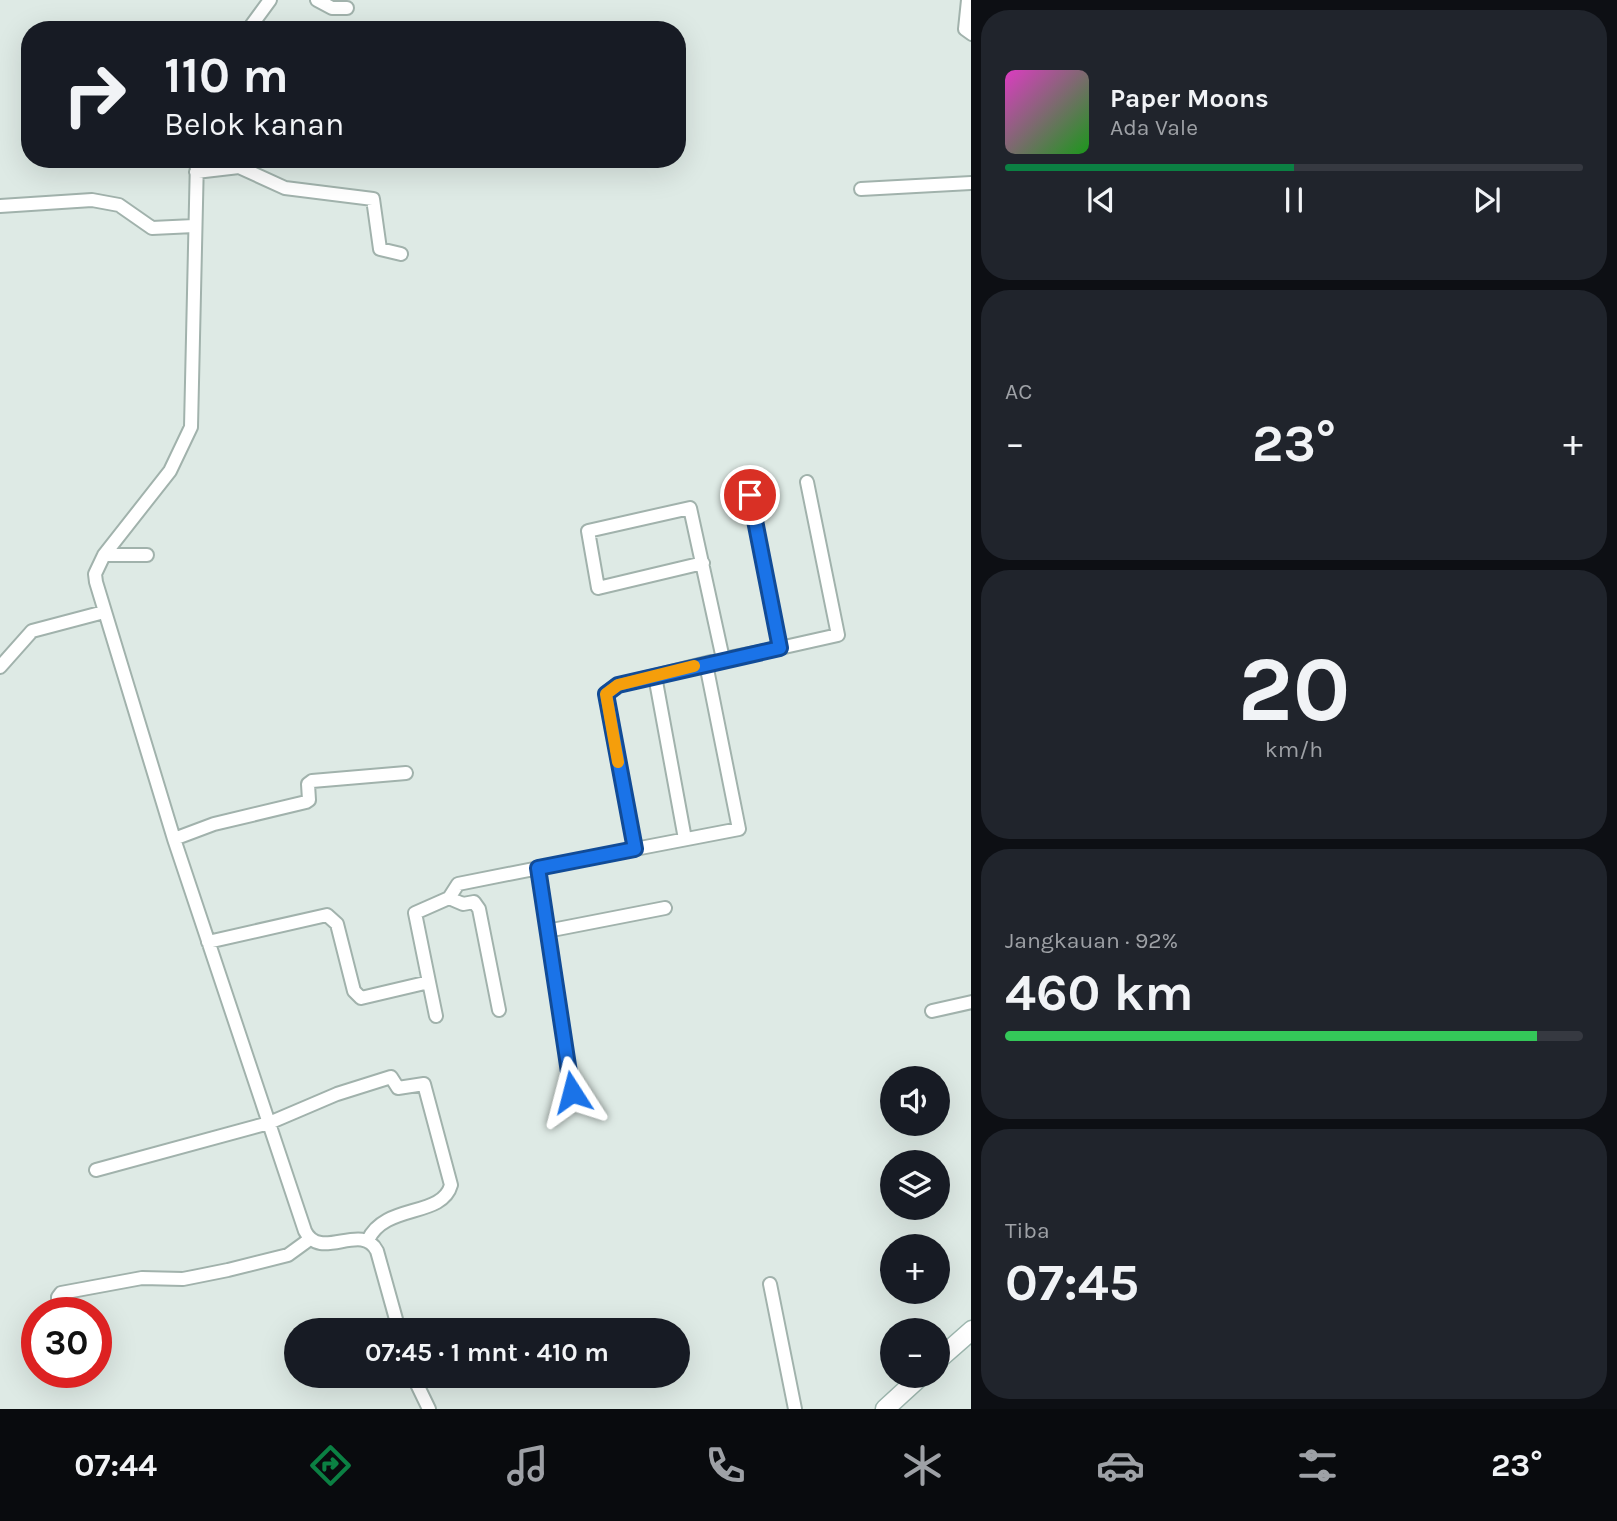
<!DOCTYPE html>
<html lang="id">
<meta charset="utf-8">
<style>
:root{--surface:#171b24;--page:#20242c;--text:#f1f3f6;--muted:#9ea1a6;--line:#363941;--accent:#0b8043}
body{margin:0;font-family:Karla,sans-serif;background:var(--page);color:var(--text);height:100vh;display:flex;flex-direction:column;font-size:26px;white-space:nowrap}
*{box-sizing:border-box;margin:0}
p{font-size:23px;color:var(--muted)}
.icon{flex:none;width:38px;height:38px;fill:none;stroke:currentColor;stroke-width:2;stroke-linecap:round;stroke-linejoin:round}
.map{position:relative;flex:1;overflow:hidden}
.side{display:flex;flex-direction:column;gap:10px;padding:10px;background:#0d0f14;width:646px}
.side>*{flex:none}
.guide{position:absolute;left:21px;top:21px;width:665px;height:147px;border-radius:28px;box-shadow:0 7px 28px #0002;background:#171b24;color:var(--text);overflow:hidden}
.buttons{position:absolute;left:880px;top:1066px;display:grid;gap:14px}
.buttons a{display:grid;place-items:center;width:70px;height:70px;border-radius:50%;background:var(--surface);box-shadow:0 7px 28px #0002;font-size:35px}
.speed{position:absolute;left:21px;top:1297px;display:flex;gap:14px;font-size:35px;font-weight:700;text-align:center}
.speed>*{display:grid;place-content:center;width:91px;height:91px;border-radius:50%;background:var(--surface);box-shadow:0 7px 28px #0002;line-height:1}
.speed .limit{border:10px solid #d22;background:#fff;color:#111}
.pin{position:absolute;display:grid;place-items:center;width:60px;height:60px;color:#fff;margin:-30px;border:4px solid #fff;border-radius:50%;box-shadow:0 2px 7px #0007}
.me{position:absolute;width:77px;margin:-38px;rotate:351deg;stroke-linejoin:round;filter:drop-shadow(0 0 5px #0008)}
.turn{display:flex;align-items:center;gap:24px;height:147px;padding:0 28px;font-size:32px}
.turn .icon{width:91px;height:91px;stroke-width:2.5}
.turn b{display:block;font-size:49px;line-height:60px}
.big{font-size:52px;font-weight:700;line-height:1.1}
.side .card{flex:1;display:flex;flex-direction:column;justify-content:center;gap:10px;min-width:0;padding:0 24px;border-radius:28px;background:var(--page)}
.side .dial{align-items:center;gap:0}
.dial b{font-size:91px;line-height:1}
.song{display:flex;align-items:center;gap:21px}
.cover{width:84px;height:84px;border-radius:10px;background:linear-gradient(135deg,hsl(310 70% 55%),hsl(120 70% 35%))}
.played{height:7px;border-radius:4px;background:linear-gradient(90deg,var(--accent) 50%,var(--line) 50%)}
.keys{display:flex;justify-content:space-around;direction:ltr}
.heat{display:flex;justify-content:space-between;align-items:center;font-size:38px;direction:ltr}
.charge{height:10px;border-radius:5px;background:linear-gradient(90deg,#34c759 92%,var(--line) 0)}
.trip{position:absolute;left:284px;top:1318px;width:406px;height:70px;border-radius:35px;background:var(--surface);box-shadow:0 7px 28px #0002;font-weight:700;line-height:70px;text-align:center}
.tab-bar{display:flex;height:112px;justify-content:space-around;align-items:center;background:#090b0e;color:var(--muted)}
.tab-bar .icon{width:49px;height:49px}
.tab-bar .active{color:var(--accent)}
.tab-bar b{font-size:32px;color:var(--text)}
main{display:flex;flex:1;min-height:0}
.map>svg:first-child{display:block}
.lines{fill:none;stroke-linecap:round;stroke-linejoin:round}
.street-casing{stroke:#a1b2ac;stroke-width:16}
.secondary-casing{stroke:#9db6ae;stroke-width:21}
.street{stroke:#fff;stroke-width:12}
.secondary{stroke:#fff;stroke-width:18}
.route-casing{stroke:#114b97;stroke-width:18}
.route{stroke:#1a73e8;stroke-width:12}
.slow{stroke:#f59e0b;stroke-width:12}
</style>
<main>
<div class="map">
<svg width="972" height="1409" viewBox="0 0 972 1409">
<rect width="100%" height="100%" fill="#deeae5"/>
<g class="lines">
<defs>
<path id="street" d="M317,0L332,8H347
M968,0L965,29L972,34
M248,30L270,0
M197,159L191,427L170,471L104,555L95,574L96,582L174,839L305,1231C320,1262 362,1221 377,1251L399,1330
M196,172L239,167L285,188L373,199L380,249L401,254
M861,189L972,183
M0,206L92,200L119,205L152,228L194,226
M104,555H147
M780,648L838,635L807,482
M723,659L780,648L750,495
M0,667L32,631L104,612
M655,676L685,839
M174,839L214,824L306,802L309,800L308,784L312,781L406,773
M635,849L739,829L706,664
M538,868L572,1092
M449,898L463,904L474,902L479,909L499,1010
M547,931L665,908
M208,942L327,915L337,924L354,991L361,998L429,982L415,913L449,898L458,884L635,849L606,693L618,685L723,659L690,508L588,531L598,588L703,563
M429,982L436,1016
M932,1011L972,1002
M96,1170L269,1123L337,1094L391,1077L398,1088L424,1084L451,1185C442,1218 385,1203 368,1240
M770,1284L795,1409
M58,1312V1297L61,1293L142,1278L183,1279L228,1270L288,1255L310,1239
M413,1376L429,1409"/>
<path id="secondary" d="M938,1360L972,1330
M885,1409L921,1376"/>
</defs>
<!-- street casing -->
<use href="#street" class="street-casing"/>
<!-- secondary casing -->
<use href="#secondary" class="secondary-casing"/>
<!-- street -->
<use href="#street" class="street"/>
<!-- secondary -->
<use href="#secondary" class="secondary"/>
</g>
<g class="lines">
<defs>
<path id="route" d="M572,1092L538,868L635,849L606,694L618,685L780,648L750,495"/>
</defs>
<!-- route casing -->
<use href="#route" class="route-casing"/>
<!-- route -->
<use href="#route" class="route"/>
<!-- slow -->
<path class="slow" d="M618,762L606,694L618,685L694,666"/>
</g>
</svg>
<div class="buttons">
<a><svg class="icon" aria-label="sound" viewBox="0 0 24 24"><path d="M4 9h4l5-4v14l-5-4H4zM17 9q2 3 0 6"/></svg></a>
<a><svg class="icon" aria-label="layers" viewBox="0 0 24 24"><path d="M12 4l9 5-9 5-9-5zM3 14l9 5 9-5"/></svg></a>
<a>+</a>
<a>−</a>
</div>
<div class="speed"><div class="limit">30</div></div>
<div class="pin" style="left:750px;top:495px;background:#d93025"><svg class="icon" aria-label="arrive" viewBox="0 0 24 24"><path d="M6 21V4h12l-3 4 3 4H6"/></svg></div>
<svg class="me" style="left:572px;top:1092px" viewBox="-20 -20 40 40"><path d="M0-17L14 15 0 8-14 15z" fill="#1a73e8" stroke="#fff" stroke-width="4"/></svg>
<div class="trip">07:45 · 1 mnt · 410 m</div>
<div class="guide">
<div class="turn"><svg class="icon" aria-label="right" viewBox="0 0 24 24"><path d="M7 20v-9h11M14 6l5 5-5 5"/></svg><div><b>110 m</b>Belok kanan</div></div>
</div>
</div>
<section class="side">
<div class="card">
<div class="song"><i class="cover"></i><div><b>Paper Moons</b><p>Ada Vale</p></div></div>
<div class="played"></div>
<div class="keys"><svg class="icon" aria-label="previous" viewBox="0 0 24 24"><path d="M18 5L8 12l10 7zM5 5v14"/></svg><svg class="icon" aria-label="pause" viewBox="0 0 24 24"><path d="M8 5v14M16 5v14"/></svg><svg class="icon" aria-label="next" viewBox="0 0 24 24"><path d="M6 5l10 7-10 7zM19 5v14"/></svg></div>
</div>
<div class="card"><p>AC</p>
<div class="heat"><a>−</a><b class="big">23°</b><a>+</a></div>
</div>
<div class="card dial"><b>20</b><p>km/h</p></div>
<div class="card"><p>Jangkauan · 92%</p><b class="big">460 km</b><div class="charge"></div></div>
<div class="card"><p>Tiba</p><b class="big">07:45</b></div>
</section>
</main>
<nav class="tab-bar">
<b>07:44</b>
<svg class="icon active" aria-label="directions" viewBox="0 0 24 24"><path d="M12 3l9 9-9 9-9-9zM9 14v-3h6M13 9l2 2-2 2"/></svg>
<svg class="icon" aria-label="music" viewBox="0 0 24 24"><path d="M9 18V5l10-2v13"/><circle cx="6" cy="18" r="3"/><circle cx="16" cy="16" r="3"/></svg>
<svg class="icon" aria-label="phone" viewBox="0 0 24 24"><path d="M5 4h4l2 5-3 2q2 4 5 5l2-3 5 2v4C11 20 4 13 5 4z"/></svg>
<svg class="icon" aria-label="climate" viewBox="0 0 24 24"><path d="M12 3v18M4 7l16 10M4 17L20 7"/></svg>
<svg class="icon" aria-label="car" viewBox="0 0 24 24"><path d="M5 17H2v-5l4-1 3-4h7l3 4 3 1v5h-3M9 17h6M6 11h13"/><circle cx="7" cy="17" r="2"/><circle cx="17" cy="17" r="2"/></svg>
<svg class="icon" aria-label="filters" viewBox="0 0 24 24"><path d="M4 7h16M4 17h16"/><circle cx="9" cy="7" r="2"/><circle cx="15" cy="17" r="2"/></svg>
<b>23°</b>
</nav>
